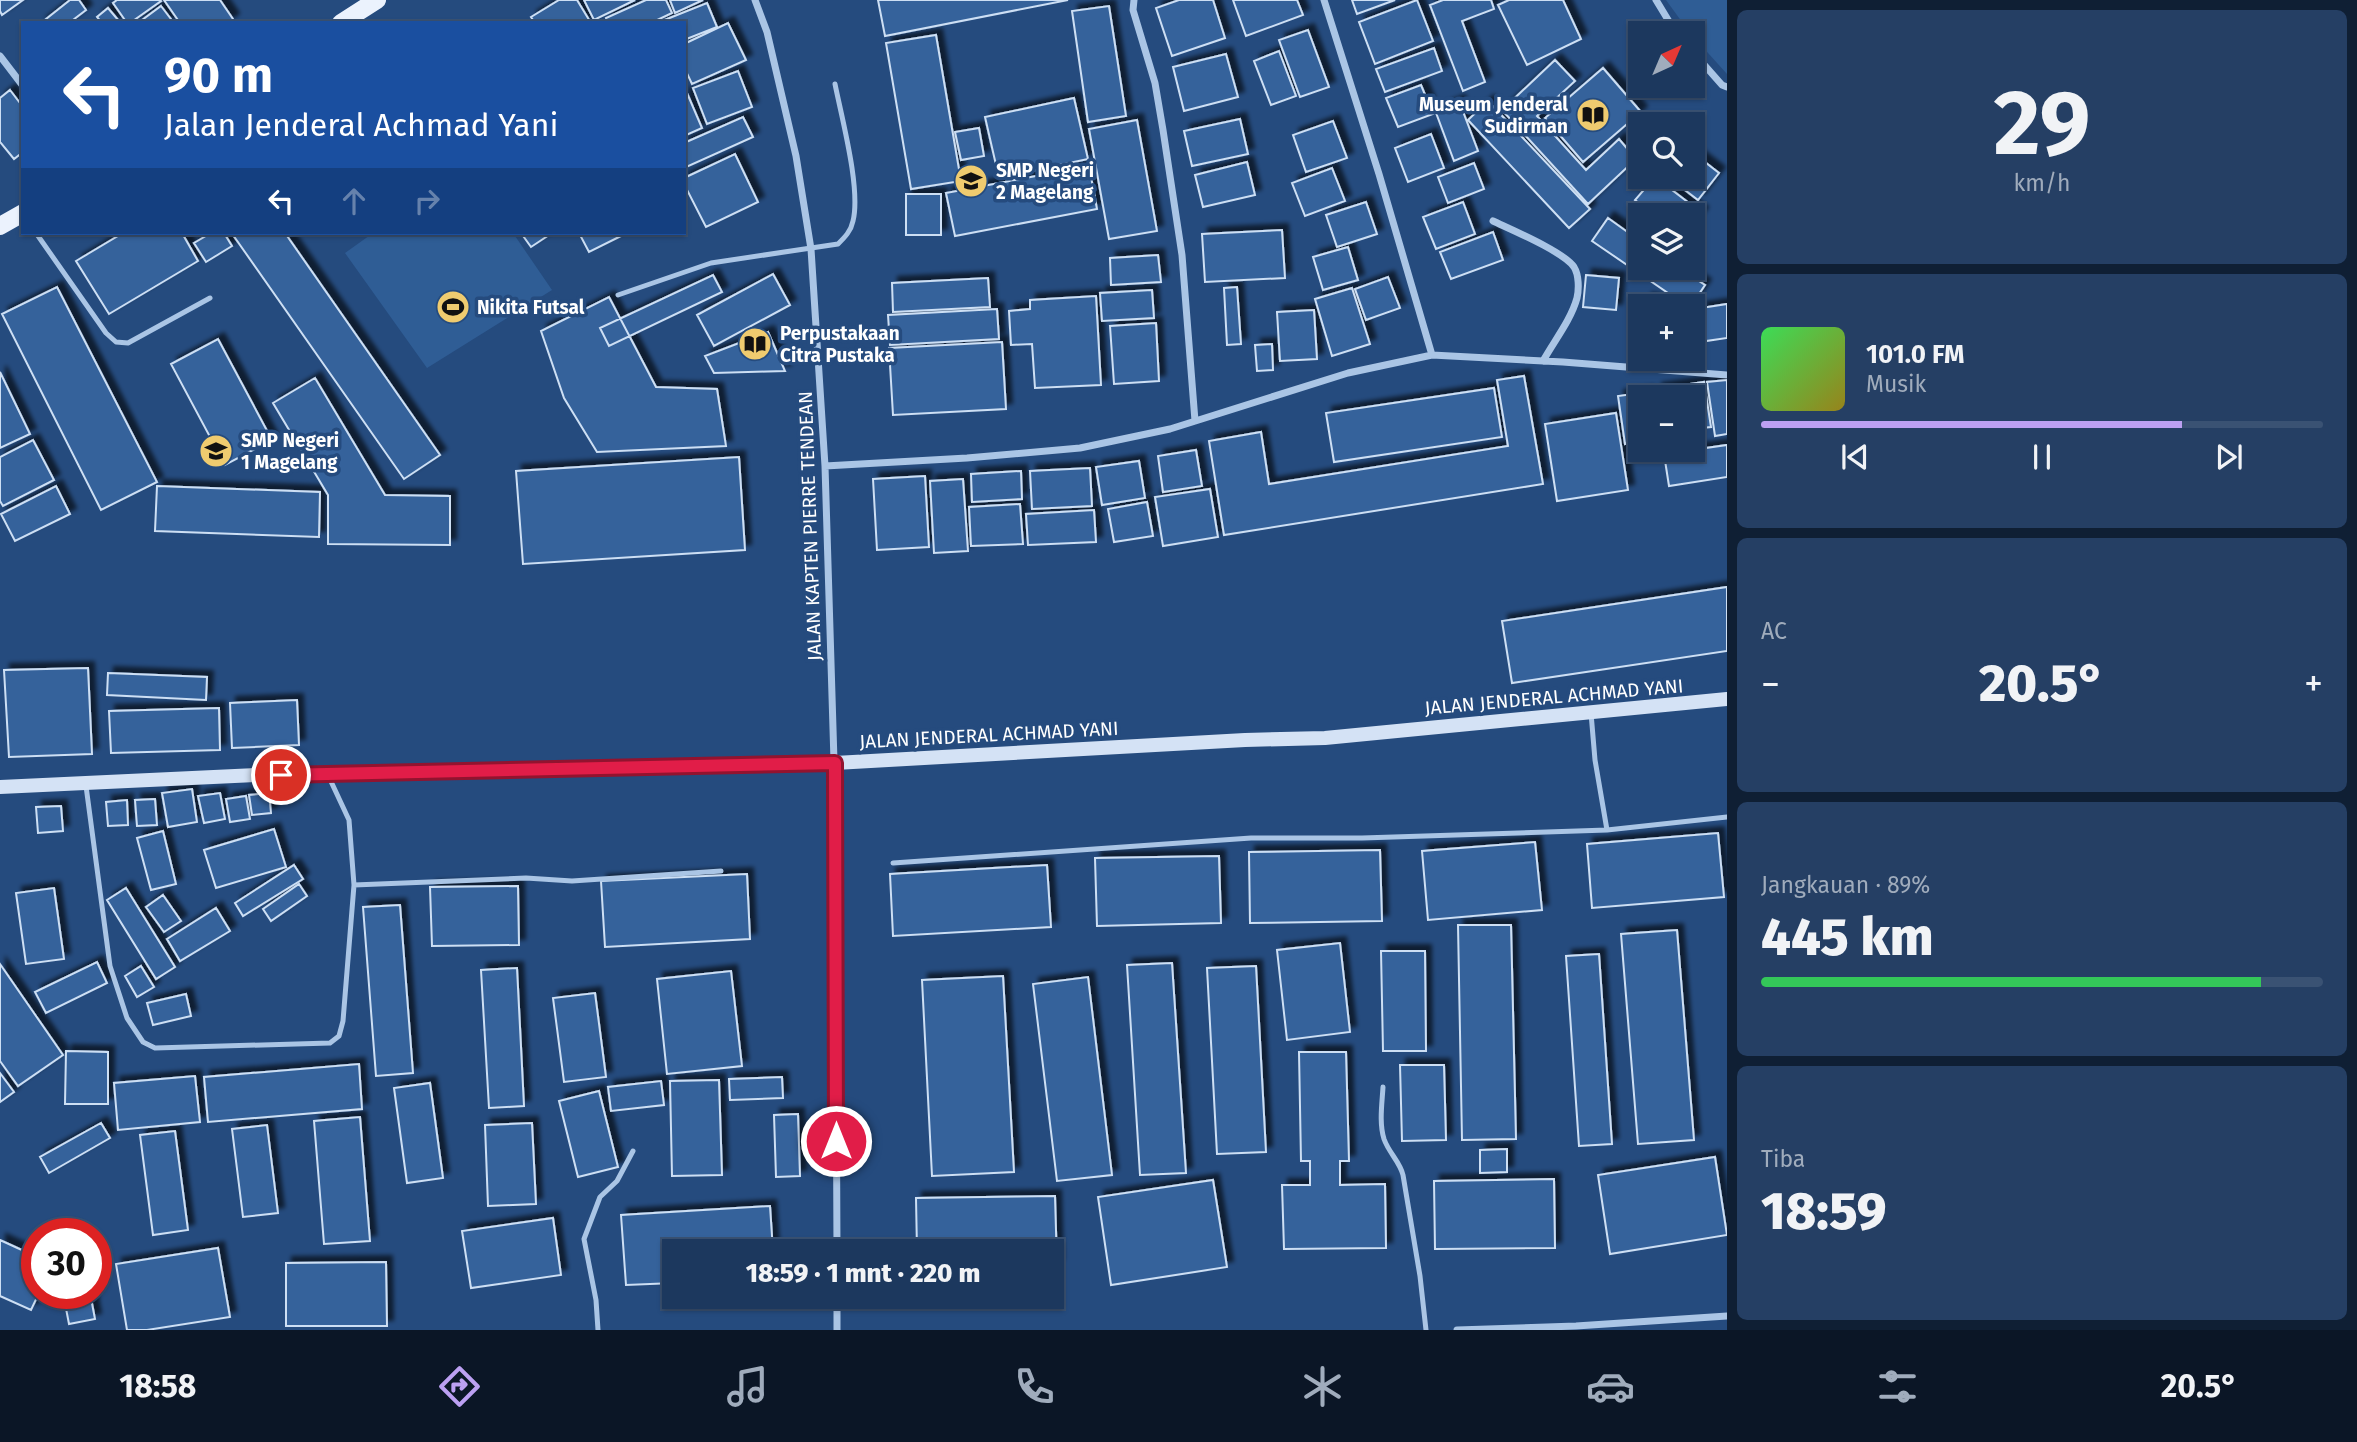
<!DOCTYPE html>
<html lang="id">
<meta charset="utf-8">
<style>
:root{--surface:#1c385e;--page:#253f64;--text:#f1f3f6;--muted:#a0acbc;--line:#3a5273;--accent:#bca0f2}
body{margin:0;font-family:"Fira Sans",sans-serif;background:var(--page);color:var(--text);height:100vh;display:flex;flex-direction:column;font-size:26px;white-space:nowrap}
*{box-sizing:border-box;margin:0}
p{font-size:23px;color:var(--muted)}
.icon{flex:none;width:38px;height:38px;fill:none;stroke:currentColor;stroke-width:2;stroke-linecap:round;stroke-linejoin:round}
.map{position:relative;flex:1;overflow:hidden}
.details{display:flex;flex-direction:column;gap:10px;padding:10px;background:#0f1f34;width:630px}
.details>*{flex:none}
.banner{position:absolute;left:21px;top:21px;width:665px;height:214px;border-radius:0px;box-shadow:0 2px 5px #0004,0 0 0 2px var(--line);background:#1a4fa0;color:#fff;overflow:hidden}
.needle{width:46px;rotate:44deg}
.controls{position:absolute;left:1628px;top:21px;display:grid;gap:14px}
.controls a{display:grid;place-items:center;width:77px;height:77px;border-radius:0px;background:var(--surface);box-shadow:0 2px 5px #0004,0 0 0 2px var(--line);font-size:35px}
.speed{position:absolute;left:21px;top:1218px;display:flex;gap:14px;font-size:35px;font-weight:700;text-align:center}
.speed>*{display:grid;place-content:center;width:91px;height:91px;border-radius:50%;background:var(--surface);box-shadow:0 2px 5px #0004,0 0 0 2px var(--line);line-height:1}
.speed .limit{border:10px solid #d22;background:#fff;color:#111}
.pin{position:absolute;display:grid;place-items:center;width:60px;height:60px;color:#fff;margin:-30px;border:4px solid #fff;border-radius:50%;box-shadow:0 2px 7px #0007}
.me{position:absolute;width:77px;margin:-38px;rotate:0deg;stroke-linejoin:round;filter:drop-shadow(0 0 5px #0008)}
.turn{display:flex;align-items:center;gap:24px;height:147px;padding:0 28px;font-size:32px}
.turn .icon{width:91px;height:91px;stroke-width:2.5}
.turn b{display:block;font-size:49px;line-height:60px}
.lanes{display:flex;align-items:center;height:66px;padding:0 28px;background:#0003;justify-content:center;gap:35px;direction:ltr}
.lanes .off{opacity:.35}
.big{font-size:52px;font-weight:800;line-height:1.1}
.details .widget{flex:1;display:flex;flex-direction:column;justify-content:center;gap:10px;min-width:0;padding:0 24px;border-radius:10px;background:var(--page)}
.details .dial{align-items:center;gap:0}
.dial b{font-size:91px;line-height:1}
.song{display:flex;align-items:center;gap:21px}
.cover{width:84px;height:84px;border-radius:10px;background:linear-gradient(135deg,hsl(130 70% 55%),hsl(50 70% 35%))}
.played{height:7px;border-radius:4px;background:linear-gradient(90deg,var(--accent) 75%,var(--line) 75%)}
.keys{display:flex;justify-content:space-around;direction:ltr}
.heat{display:flex;justify-content:space-between;align-items:center;font-size:38px;direction:ltr}
.charge{height:10px;border-radius:5px;background:linear-gradient(90deg,#34c759 89%,var(--line) 0)}
.trip{position:absolute;left:662px;top:1239px;width:402px;height:70px;border-radius:0px;background:var(--surface);box-shadow:0 2px 5px #0004,0 0 0 2px var(--line);font-weight:800;line-height:70px;text-align:center}
.tabs{display:flex;height:112px;justify-content:space-around;align-items:center;background:#0b1626;color:var(--muted)}
.tabs .icon{width:49px;height:49px}
.tabs .selected{color:var(--accent)}
.tabs b{font-size:32px;color:var(--text)}
main{display:flex;flex:1;min-height:0}
.map>svg:first-child{display:block}
.green{fill:#2f5d95}
.building{fill:#35629b;stroke:#cddff4;stroke-width:2;filter:url(#shadow)}
.lines{fill:none;stroke-linecap:round;stroke-linejoin:round}
.service{stroke:#aac5e5;stroke-width:5}
.minor{stroke:#aac5e5;stroke-width:7}
.secondary{stroke:#d4e2f5;stroke-width:14}
.primary{stroke:#ebf2fd;stroke-width:18}
.route-casing{stroke:#92132f;stroke-width:18}
.route{stroke:#e11d48;stroke-width:12}
.labels{text-anchor:middle;dominant-baseline:central;stroke-width:7;stroke-linejoin:round;paint-order:stroke}
.poi-label{font-size:19px;font-weight:bold;fill:#fff;stroke:#254b7e;text-anchor:start}
.street-label{font-size:19px;fill:#fff;stroke:#254b7e}
</style>
<main>
<div class="map">
<svg width="1727" height="1330" viewBox="0 0 1727 1330">
<defs>
<filter id="shadow"><feDropShadow dx="6" dy="-6" stdDeviation="2" flood-color="#0009"/></filter>
</defs>
<rect width="100%" height="100%" fill="#254b7e"/>
<!-- green -->
<path class="green" d="M1666,0H1727V74L1690,33Z
M373,233H513L552,290L427,368L345,253Z"/>
<!-- building -->
<path class="building" d="M0,0H23L2,15L0,11Z
M70,0H79L86,10L69,23H41Z
M117,0H160L161,1L130,23H127L113,3Z
M164,0H220L233,19L228,23H180Z
M559,0H577L591,23H535L531,17Z
M584,0H635L594,20Z
M646,0H666L672,13L651,23H608L606,18Z
M670,0H703L675,13Z
M878,0H1068L885,36Z
M1179,0H1213L1225,38L1172,56L1156,8Z
M1233,0H1297L1303,15L1246,36Z
M1352,0H1395L1357,14Z
M1417,0L1433,41L1375,64L1359,22Z
M1443,0H1491L1494,9L1462,21L1485,82L1463,91L1430,5Z
M1509,0H1563L1581,39L1527,65L1498,5Z
M707,3L717,27L684,40V23H657Z
M161,6L174,23H138Z
M1109,6L1126,116L1088,122L1072,11Z
M108,8L119,21L117,23H102L97,17Z
M728,23L746,60L692,84L684,67V44Z
M1308,30L1329,87L1300,97L1279,40Z
M936,35L961,181L911,189L886,43Z
M1434,48L1442,71L1385,92L1376,69Z
M1279,51L1296,96L1271,105L1254,61Z
M1226,54L1238,97L1184,111L1173,67Z
M1555,60L1575,81L1537,116L1586,170L1619,139L1636,159L1588,204L1502,110Z
M1603,68L1641,112L1583,162L1545,118Z
M738,71L752,107L707,124L693,88Z
M1421,85L1433,114L1398,127L1386,98Z
M10,90L23,107V152L14,159L0,142V98Z
M687,93L702,128L684,136V94Z
M1074,98L1088,159L999,178L985,117Z
M1459,101L1478,151L1454,161L1435,110Z
M1488,101L1590,209L1569,228L1468,120Z
M743,117L753,137L684,168V143Z
M1240,119L1248,154L1192,166L1184,131Z
M1137,120L1157,231L1109,239L1089,129Z
M1333,121L1347,158L1306,172L1293,135Z
M979,128L984,156L961,160L955,132Z
M1431,134L1444,168L1408,182L1395,148Z
M1692,152L1719,173L1698,200L1668,177H1692Z
M735,154L758,202L706,227L684,184V178Z
M1247,162L1255,195L1203,207L1195,175Z
M1474,163L1484,189L1448,203L1438,177Z
M1089,166L1097,209L955,236L946,193Z
M1332,168L1345,201L1305,216L1292,183Z
M1655,177L1702,213L1692,225V215H1655L1635,200Z
M906,194H941V235H906Z
M1366,202L1377,234L1337,247L1326,215Z
M1463,202L1475,234L1436,249L1423,217Z
M1608,218L1640,241V268H1679L1705,285L1691,306H1687L1592,241Z
M1282,230L1285,278L1205,282L1202,234Z
M1493,232L1503,260L1451,279L1440,252Z
M123,233H182L198,261L109,314L76,261Z
M211,233H224L232,246L206,262L194,243Z
M236,233H285L440,455L404,479L233,235Z
M521,233H552L531,247Z
M579,233H627L589,252Z
M1348,247L1358,280L1323,290L1313,257Z
M1158,255L1161,282L1111,285L1110,258Z
M773,274L790,305L714,346L697,315Z
M713,275L722,292L609,346L600,328Z
M1586,275L1619,278L1616,310L1583,307Z
M1388,277L1400,308L1366,320L1355,289Z
M988,278L990,307L893,312L892,283Z
M57,287L157,482L101,510L2,314Z
M1237,287L1241,344L1227,345L1224,288Z
M1352,288L1370,344L1332,356L1315,299Z
M1152,290L1154,318L1102,321L1100,293Z
M1096,296L1101,385L1035,388L1032,344L1011,345L1009,311L1030,309V300Z
M609,297L656,387L717,389L726,446L597,452L564,398L541,331Z
M1646,299L1673,303V306H1645Z
M1727,304V338L1706,341L1701,308Z
M997,309L999,339L890,345L888,315Z
M1314,310L1317,359L1280,361L1277,312Z
M1156,323L1159,381L1114,384L1110,326Z
M768,332L785,371L714,373L705,356Z
M218,339L272,440L225,465L171,364Z
M1002,342L1006,409L893,415L889,348Z
M1272,344L1273,370L1257,371L1255,345Z
M0,372L30,434L0,448Z
M1524,376L1543,484L1224,535L1209,441L1261,432L1269,484L1508,446L1497,380Z
M315,378L385,495L450,496V545L328,544V495L273,403Z
M1727,380V434L1715,436L1707,382Z
M1704,382L1711,427L1692,429V397H1657L1656,389Z
M1494,388L1502,437L1334,462L1326,413Z
M1648,392V397H1640V441L1625,444L1618,396Z
M1616,413L1628,490L1557,501L1545,424Z
M33,440L54,480L3,506L0,501V457Z
M1727,445V477L1669,486L1664,454Z
M1196,450L1202,486L1163,492L1158,456Z
M739,457L745,550L523,564L516,471Z
M1139,461L1145,498L1102,505L1096,467Z
M1090,468L1092,506L1032,509L1030,471Z
M1021,471L1022,499L972,502L971,474Z
M925,476L929,547L877,550L873,479Z
M963,479L968,551L934,553L930,481Z
M56,486L70,514L15,541L1,514Z
M157,486L320,492L319,537L155,531Z
M1210,489L1218,537L1163,546L1155,497Z
M1147,502L1153,536L1114,542L1108,509Z
M1020,504L1023,544L971,546L969,507Z
M1094,510L1096,542L1028,545L1026,514Z
M1727,587V651L1512,683L1502,621Z
M88,668L92,754L9,757L4,670Z
M108,673L207,677L206,700L107,695Z
M297,700L299,745L232,748L230,703Z
M219,708L220,750L111,753L109,711Z
M192,789L197,822L168,827L162,793Z
M220,793L225,819L204,823L198,796Z
M269,793L271,813L252,815L249,795Z
M246,796L250,819L230,822L226,799Z
M155,799L157,825L137,826L135,800Z
M127,800L128,825L108,826L106,802Z
M61,806L63,831L38,833L36,807Z
M274,829L286,867L216,888L204,850Z
M163,831L176,884L151,890L137,838Z
M1718,833L1724,897L1592,908L1587,844Z
M1535,842L1542,910L1428,920L1422,851Z
M1380,850L1382,921L1250,923L1249,852Z
M1219,856L1221,923L1097,926L1095,858Z
M294,865L303,879L243,916L235,903Z
M1047,865L1051,927L893,936L890,874Z
M747,874L750,939L605,947L601,881Z
M299,884L307,896L271,921L263,909Z
M518,886L519,945L432,946L430,887Z
M54,888L64,959L26,964L16,893Z
M126,888L175,967L156,979L107,900Z
M163,895L181,921L164,932L146,907Z
M400,905L413,1073L376,1076L363,907Z
M216,908L230,931L180,961L167,939Z
M1458,925H1511L1516,1139L1462,1140Z
M1677,930L1694,1140L1638,1144L1621,934Z
M1340,943L1350,1032L1287,1040L1277,950Z
M1381,951H1425L1426,1051H1383Z
M1599,954L1612,1144L1579,1146L1566,956Z
M97,962L107,983L46,1013L35,992Z
M1172,963L1186,1173L1140,1175L1127,965Z
M0,964L63,1055L18,1086L0,1061Z
M141,966L154,987L137,997L125,976Z
M1256,966L1266,1152L1217,1154L1207,968Z
M517,968L524,1106L489,1108L481,970Z
M731,971L742,1066L667,1074L657,979Z
M1003,976L1014,1172L932,1176L922,980Z
M1088,977L1112,1175L1057,1181L1033,984Z
M595,993L606,1077L564,1082L553,998Z
M186,994L191,1016L153,1025L147,1003Z
M66,1051L108,1052V1104H65Z
M1299,1052H1346L1349,1161H1340V1185L1385,1184L1386,1248L1284,1249L1282,1185H1310V1161H1301Z
M359,1064L362,1109L208,1122L204,1077Z
M1400,1065H1444L1446,1140L1402,1141Z
M0,1073L14,1092L0,1102Z
M195,1076L200,1122L118,1130L114,1083Z
M782,1077L783,1098L730,1100L729,1079Z
M719,1080L722,1175L672,1176L670,1081Z
M661,1081L664,1105L611,1111L608,1087Z
M430,1083L443,1178L407,1183L394,1088Z
M599,1091L618,1167L578,1177L559,1101Z
M798,1114L800,1176L776,1177L774,1115Z
M360,1117L370,1241L324,1244L314,1121Z
M101,1123L110,1138L49,1173L40,1157Z
M532,1123L536,1204L488,1206L485,1125Z
M267,1125L278,1213L243,1217L232,1129Z
M175,1131L188,1230L153,1235L140,1135Z
M1507,1149V1172L1480,1173V1150Z
M1715,1157L1727,1235L1610,1254L1598,1175Z
M1554,1179L1555,1248L1435,1249L1434,1181Z
M1213,1180L1227,1267L1111,1285L1098,1197Z
M1055,1196L1057,1265L1052,1266V1251H917L916,1198Z
M770,1206L773,1251H674V1283L626,1285L621,1215Z
M553,1218L561,1275L471,1288L462,1231Z
M0,1240L37,1257V1293H39L31,1310L0,1296Z
M218,1248L230,1317L147,1330H127L116,1264Z
M386,1262L387,1326H286V1263Z
M63,1293H90L95,1319L69,1324Z"/>
<g class="lines">
<!-- service -->
<path class="service" d="M36,233L106,333L116,342L128,343L210,298
M618,295L711,263L838,244C845,237 851,231 853,221C861,189 842,119 835,84
M1591,713L1595,760L1607,830
M86,786L110,966L127,1018L143,1042L155,1048L330,1043L339,1036L343,1021L354,885L349,820L328,775
M893,863L1251,838H1362L1607,830L1727,817
M354,885L526,878L572,881L721,871
M1383,1087C1382,1104 1379,1123 1384,1139C1389,1153 1400,1162 1403,1175L1420,1276L1426,1330
M598,1330L596,1300L584,1239L600,1197L617,1181L633,1151"/>
<!-- minor -->
<path class="minor" d="M755,0L767,32L796,156L811,249L825,466L835,794L837,1251
M1134,0L1133,10L1155,83L1163,130L1182,255L1195,421
M1656,0L1676,33
M1692,51L1722,85L1727,87
M0,56L23,86
M1493,221C1512,230 1564,252 1574,267C1579,275 1579,289 1577,298C1571,320 1554,341 1543,361
M1432,355L1563,362L1727,375
M825,466L967,458L1080,448L1170,429L1348,373L1432,355L1379,174L1324,0
M837,1297V1330
M1457,1330L1576,1326L1727,1316"/>
<!-- secondary -->
<path class="secondary" d="M0,787L257,775L835,763L1245,740L1325,738L1727,699"/>
<!-- primary -->
<path class="primary" d="M341,23L377,0
M0,226L23,213"/>
</g>
<g class="lines">
<defs>
<path id="route" d="M281,775L835,763L836,1141"/>
</defs>
<!-- route casing -->
<use href="#route" class="route-casing"/>
<!-- route -->
<use href="#route" class="route"/>
</g>
<!-- icons -->
<defs>
<symbol id="library-disc" viewBox="-11 -11 22 22"><circle r="9.5" fill="#efcb6f" stroke="#254b7e"/><path d="M-6-4Q-3-5.5-.7-3.5V5Q-3 3-6 4ZM6-4Q3-5.5 .7-3.5V5Q3 3 6 4Z" fill="#111"/></symbol>
<symbol id="school-disc" viewBox="-11 -11 22 22"><circle r="9.5" fill="#efcb6f" stroke="#254b7e"/><path d="M0-5L7-2L0 1L-7-2ZM-4 1L0 2.5L4 1V4Q0 6-4 4Z" fill="#111"/></symbol>
<symbol id="stadium-disc" viewBox="-11 -11 22 22"><circle r="9.5" fill="#efcb6f" stroke="#254b7e"/><path d="M0-5a6.5 5 0 1 0 0 10a6.5 5 0 1 0 0-10ZM-3.5-1.8h7v3.6h-7Z" fill="#111"/></symbol>
</defs>
<g fill-rule="evenodd">
<use href="#library-disc" x="1574" y="96" width="38" height="38"/>
<use href="#school-disc" x="952" y="162" width="38" height="38"/>
<use href="#stadium-disc" x="434" y="288" width="38" height="38"/>
<use href="#library-disc" x="736" y="325" width="38" height="38"/>
<use href="#school-disc" x="197" y="432" width="38" height="38"/>
</g>
<g class="labels">
<!-- poi labels -->
<g class="poi-label">
<text x="1568" y="104" text-anchor="end">Museum Jenderal<tspan x="1568" dy="22">Sudirman</tspan></text>
<text x="996" y="170">SMP Negeri<tspan x="996" dy="22">2 Magelang</tspan></text>
<text x="477" y="307">Nikita Futsal</text>
<text x="780" y="333">Perpustakaan<tspan x="780" dy="22">Citra Pustaka</tspan></text>
<text x="241" y="440">SMP Negeri<tspan x="241" dy="22">1 Magelang</tspan></text>
</g>
<!-- street labels -->
<g class="street-label">
<text transform="translate(810 526) rotate(-92)">JALAN KAPTEN PIERRE TENDEAN</text>
<text transform="translate(1554 697) rotate(-5)">JALAN JENDERAL ACHMAD YANI</text>
<text transform="translate(989 735) rotate(-3)">JALAN JENDERAL ACHMAD YANI</text>
</g>
</g>
</svg>
<div class="controls">
<a><svg class="needle" viewBox="-14 -14 28 28"><path d="M0-13l5 13h-10z" fill="#e53935"/><path d="M0 13l5-13h-10z" fill="#a0acbc"/></svg></a>
<a><svg class="icon" aria-label="search" viewBox="0 0 24 24"><circle cx="10" cy="10" r="6"/><path d="M15 15l6 6"/></svg></a>
<a><svg class="icon" aria-label="layers" viewBox="0 0 24 24"><path d="M12 4l9 5-9 5-9-5zM3 14l9 5 9-5"/></svg></a>
<a>+</a>
<a>−</a>
</div>
<div class="speed"><div class="limit">30</div></div>
<div class="pin" style="left:281px;top:775px;background:#d93025"><svg class="icon" aria-label="arrive" viewBox="0 0 24 24"><path d="M6 21V4h12l-3 4 3 4H6"/></svg></div>
<svg class="me" style="left:836px;top:1141px" viewBox="-20 -20 40 40"><circle r="17" fill="#e11d48" stroke="#fff" stroke-width="3"/><path d="M0-11L8 9 0 5-8 9z" fill="#fff"/></svg>
<div class="trip">18:59 · 1 mnt · 220 m</div>
<div class="banner">
<div class="turn"><svg class="icon" aria-label="left" viewBox="0 0 24 24"><path d="M17 20v-9H6M10 6l-5 5 5 5"/></svg><div><b>90 m</b>Jalan Jenderal Achmad Yani</div></div>
<div class="lanes"><svg class="icon" aria-label="left" viewBox="0 0 24 24"><path d="M17 20v-9H6M10 6l-5 5 5 5"/></svg><svg class="icon off" aria-label="ahead" viewBox="0 0 24 24"><path d="M12 20V5M6 11l6-6 6 6"/></svg><svg class="icon off" aria-label="right" viewBox="0 0 24 24"><path d="M7 20v-9h11M14 6l5 5-5 5"/></svg></div>
</div>
</div>
<section class="details">
<div class="widget dial"><b>29</b><p>km/h</p></div>
<div class="widget">
<div class="song"><i class="cover"></i><div><b>101.0 FM</b><p>Musik</p></div></div>
<div class="played"></div>
<div class="keys"><svg class="icon" aria-label="previous" viewBox="0 0 24 24"><path d="M18 5L8 12l10 7zM5 5v14"/></svg><svg class="icon" aria-label="pause" viewBox="0 0 24 24"><path d="M8 5v14M16 5v14"/></svg><svg class="icon" aria-label="next" viewBox="0 0 24 24"><path d="M6 5l10 7-10 7zM19 5v14"/></svg></div>
</div>
<div class="widget"><p>AC</p>
<div class="heat"><a>−</a><b class="big">20.5°</b><a>+</a></div>
</div>
<div class="widget"><p>Jangkauan · 89%</p><b class="big">445 km</b><div class="charge"></div></div>
<div class="widget"><p>Tiba</p><b class="big">18:59</b></div>
</section>
</main>
<nav class="tabs">
<b>18:58</b>
<svg class="icon selected" aria-label="directions" viewBox="0 0 24 24"><path d="M12 3l9 9-9 9-9-9zM9 14v-3h6M13 9l2 2-2 2"/></svg>
<svg class="icon" aria-label="music" viewBox="0 0 24 24"><path d="M9 18V5l10-2v13"/><circle cx="6" cy="18" r="3"/><circle cx="16" cy="16" r="3"/></svg>
<svg class="icon" aria-label="phone" viewBox="0 0 24 24"><path d="M5 4h4l2 5-3 2q2 4 5 5l2-3 5 2v4C11 20 4 13 5 4z"/></svg>
<svg class="icon" aria-label="climate" viewBox="0 0 24 24"><path d="M12 3v18M4 7l16 10M4 17L20 7"/></svg>
<svg class="icon" aria-label="car" viewBox="0 0 24 24"><path d="M5 17H2v-5l4-1 3-4h7l3 4 3 1v5h-3M9 17h6M6 11h13"/><circle cx="7" cy="17" r="2"/><circle cx="17" cy="17" r="2"/></svg>
<svg class="icon" aria-label="filters" viewBox="0 0 24 24"><path d="M4 7h16M4 17h16"/><circle cx="9" cy="7" r="2"/><circle cx="15" cy="17" r="2"/></svg>
<b>20.5°</b>
</nav>
